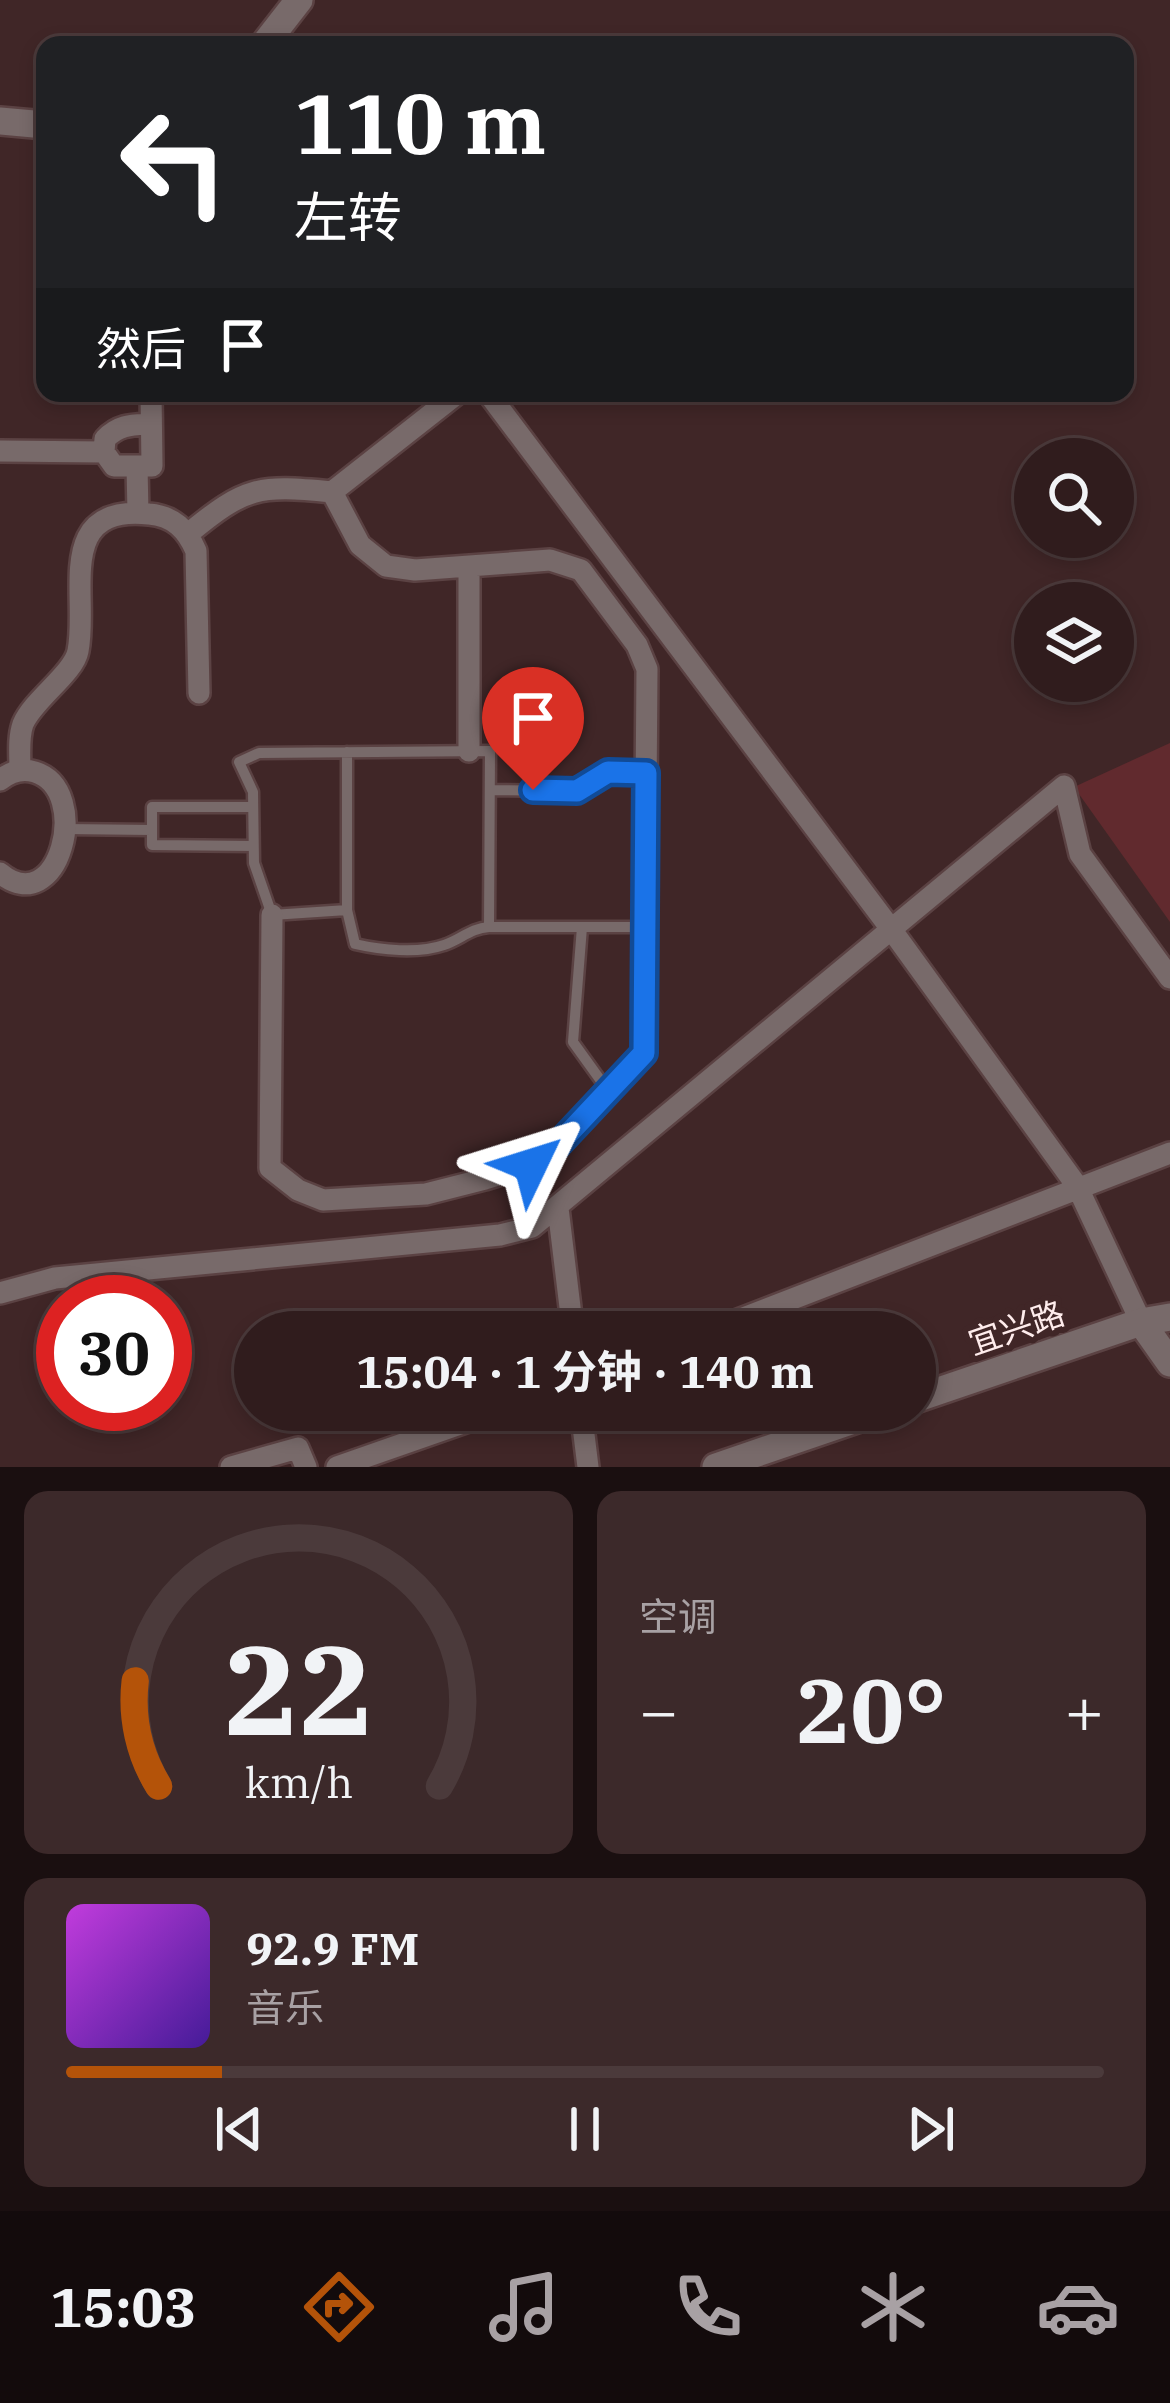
<!DOCTYPE html>
<html lang="zh">
<meta charset="utf-8">
<style>
:root{--surface:#301c1d;--page:#3c292a;--text:#f1f3f6;--muted:#a8a1a4;--line:#4b3a3b;--accent:#b45309}
body{margin:0;font-family:"IBM Plex Serif","Noto Sans SC",serif;background:var(--page);color:var(--text);height:100vh;display:flex;flex-direction:column;font-size:45px;white-space:nowrap}
*{box-sizing:border-box;margin:0}
p{font-size:39px;color:var(--muted)}
.icon{flex:none;width:66px;height:66px;fill:none;stroke:currentColor;stroke-width:2;stroke-linecap:round;stroke-linejoin:round}
.map{position:relative;height:1467px;overflow:hidden}
.sheet{display:flex;flex-direction:column;gap:24px;padding:24px;background:#1a0f10;flex:1}
.sheet>*{flex:none}
.hud{position:absolute;left:36px;top:36px;width:1098px;height:366px;border-radius:24px;box-shadow:0 6px 18px #0003,0 0 0 3px var(--line);background:#202124;color:#fff;overflow:hidden}
.tools{position:absolute;left:1014px;top:438px;display:grid;gap:24px}
.tools a{display:grid;place-items:center;width:120px;height:120px;border-radius:50%;background:var(--surface);box-shadow:0 6px 18px #0003,0 0 0 3px var(--line);font-size:60px}
.speed{position:absolute;left:36px;top:1275px;display:flex;gap:24px;font-size:60px;font-weight:700;text-align:center}
.speed>*{display:grid;place-content:center;width:156px;height:156px;border-radius:50%;background:var(--surface);box-shadow:0 6px 18px #0003,0 0 0 3px var(--line);line-height:1}
.speed .limit{border:18px solid #d22;background:#fff;color:#111}
.pin{position:absolute;display:grid;place-items:center;width:102px;height:102px;color:#fff;margin:-123px -51px;border-radius:50% 50% 50% 0;rotate:-45deg;box-shadow:0 0 12px #0007}
.pin .icon{rotate:45deg}
.me{position:absolute;width:132px;margin:-66px;rotate:49deg;stroke-linejoin:round;filter:drop-shadow(0 0 9px #0008)}
.turn{display:flex;align-items:center;gap:42px;height:252px;padding:0 60px;font-size:54px}
.turn .icon{width:156px;height:156px;stroke-width:2.5}
.turn b{display:block;font-size:84px;line-height:102px}
.then{display:flex;align-items:center;height:114px;padding:0 60px;background:#0003;gap:24px;font-size:45px}
.big{font-size:90px;font-weight:700;line-height:1.1}
.sheet .tile{flex:1;display:flex;flex-direction:column;justify-content:center;gap:18px;min-width:0;padding:0 42px;border-radius:24px;background:var(--page)}
.sheet .dial{align-items:center;gap:0}
.dial svg{height:312px;overflow:visible;fill:none;stroke:var(--line);stroke-width:7;stroke-linecap:round;text-anchor:middle}
.dial text{fill:var(--text);stroke:none}
.song{display:flex;align-items:center;gap:36px}
.cover{width:144px;height:144px;border-radius:18px;background:linear-gradient(135deg,hsl(290 70% 55%),hsl(260 70% 35%))}
.played{height:12px;border-radius:6px;background:linear-gradient(90deg,var(--accent) 15%,var(--line) 15%)}
.keys{display:flex;justify-content:space-around;direction:ltr}
.heat{display:flex;justify-content:space-between;align-items:center;font-size:66px;direction:ltr}
.sheet .tiles{flex:1;display:grid;gap:24px;grid-template-columns:1fr 1fr}
.tile:last-child{grid-column:span 2}
.trip{position:absolute;left:234px;top:1311px;width:702px;height:120px;border-radius:60px;background:var(--surface);box-shadow:0 6px 18px #0003,0 0 0 3px var(--line);font-weight:700;line-height:120px;text-align:center}
.dock{display:flex;height:192px;justify-content:space-around;align-items:center;background:#130b0c;color:var(--muted)}
.dock .icon{width:84px;height:84px}
.dock .active{color:var(--accent)}
.dock b{font-size:54px;color:var(--text)}
.map>svg:first-child{display:block}
.green{fill:#612a2e}
.lines{fill:none;stroke-linecap:round;stroke-linejoin:round}
.service-casing{stroke:#5b4243;stroke-width:15}
.minor-casing{stroke:#5b4243;stroke-width:26}
.tertiary-casing{stroke:#5b4243;stroke-width:32}
.service{stroke:#786a6a;stroke-width:10}
.minor{stroke:#786a6a;stroke-width:21}
.tertiary{stroke:#786a6a;stroke-width:27}
.route-casing{stroke:#114b97;stroke-width:30}
.route{stroke:#1a73e8;stroke-width:21}
.labels{text-anchor:middle;dominant-baseline:central;stroke-width:12;stroke-linejoin:round;paint-order:stroke}
.street-label{font-size:33px;fill:#feecec;stroke:#402627}
</style>
<div class="map">
<svg width="1170" height="1467" viewBox="0 0 1170 1467">
<rect width="100%" height="100%" fill="#402627"/>
<!-- green -->
<path class="green" d="M1170,743V922L1074,787Z"/>
<g class="lines">
<defs>
<path id="service" d="M347,752V910
M490,790L577,791L608,772L646,773
M65,829L152,830V807H253
M152,830V845L253,846
M489,927L490,751L259,753L239,762L253,792L254,863L272,915L347,910L355,944C381,950 418,954 444,945C460,940 471,928 489,927H645
M582,927L573,1042L609,1092"/>
<path id="minor" d="M488,393L891,929L1077,1186L1141,1322
M0,451L104,452L114,466H152L151,393
M104,452L105,439C119,424 133,425 151,424
M137,466L138,513
M332,492L458,393
M188,534C246,486 258,485 332,492L360,545L386,566L415,570L550,560L581,570L637,645L647,669L644,1053L553,1150L531,1165L485,1179L426,1194L323,1200L298,1190L270,1168L272,915
M469,751V568
M20,770C20,756 18,738 23,724C33,700 74,673 78,651C89,596 53,504 149,514C174,516 187,530 196,551L199,693
M0,780C10,772 22,768 35,772C93,790 59,922 0,873
M558,1208L573,1332
M0,1293L55,1278L500,1235L532,1227L1064,786L1080,854L1170,978
M707,1332L1170,1153
M581,1410L588,1467
M231,1467L298,1448L306,1467
M337,1467L500,1410"/>
<path id="tertiary" d="M264,45L299,0
M0,121L45,125
M1141,1322L1170,1363
M915,1399L1141,1322L1170,1317
M716,1467L883,1410"/>
</defs>
<!-- service casing -->
<use href="#service" class="service-casing"/>
<!-- minor casing -->
<use href="#minor" class="minor-casing"/>
<!-- tertiary casing -->
<use href="#tertiary" class="tertiary-casing"/>
<!-- service -->
<use href="#service" class="service"/>
<!-- minor -->
<use href="#minor" class="minor"/>
<!-- tertiary -->
<use href="#tertiary" class="tertiary"/>
</g>
<g class="lines">
<defs>
<path id="route" d="M531,1165L553,1150L644,1053L646,773L608,772L577,791L533,790"/>
</defs>
<!-- route casing -->
<use href="#route" class="route-casing"/>
<!-- route -->
<use href="#route" class="route"/>
</g>
<g class="labels">
<!-- street labels -->
<g class="street-label">
<text transform="translate(1016 1327) rotate(-19)">宜兴路</text>
</g>
</g>
</svg>
<div class="tools">
<a><svg class="icon" aria-label="search" viewBox="0 0 24 24"><circle cx="10" cy="10" r="6"/><path d="M15 15l6 6"/></svg></a>
<a><svg class="icon" aria-label="layers" viewBox="0 0 24 24"><path d="M12 4l9 5-9 5-9-5zM3 14l9 5 9-5"/></svg></a>
</div>
<div class="speed"><div class="limit">30</div></div>
<div class="pin" style="left:533px;top:790px;background:#d93025"><svg class="icon" aria-label="arrive" viewBox="0 0 24 24"><path d="M6 21V4h12l-3 4 3 4H6"/></svg></div>
<svg class="me" style="left:531px;top:1165px" viewBox="-20 -20 40 40"><path d="M0-17L14 15 0 8-14 15z" fill="#1a73e8" stroke="#fff" stroke-width="4"/></svg>
<div class="trip">15:04 · 1 分钟 · 140 m</div>
<div class="hud">
<div class="turn"><svg class="icon" aria-label="left" viewBox="0 0 24 24"><path d="M17 20v-9H6M10 6l-5 5 5 5"/></svg><div><b>110 m</b>左转</div></div>
<div class="then">然后<svg class="icon" aria-label="arrive" viewBox="0 0 24 24"><path d="M6 21V4h12l-3 4 3 4H6"/></svg></div>
</div>
</div>
<section class="sheet">
<div class="tiles">
<div class="tile dial"><svg viewBox="0 0 100 80">
<path d="M14 69A42 42 0 1 1 86 69"/>
<path d="M14 69A42 42 0 0 1 8 42" stroke="#b45309"/>
<text x="50" y="56" font-size="32" font-weight="700">22</text>
<text x="50" y="72" font-size="11">km/h</text>
</svg></div>
<div class="tile"><p>空调</p>
<div class="heat"><a>−</a><b class="big">20°</b><a>+</a></div>
</div>
<div class="tile">
<div class="song"><i class="cover"></i><div><b>92.9 FM</b><p>音乐</p></div></div>
<div class="played"></div>
<div class="keys"><svg class="icon" aria-label="previous" viewBox="0 0 24 24"><path d="M18 5L8 12l10 7zM5 5v14"/></svg><svg class="icon" aria-label="pause" viewBox="0 0 24 24"><path d="M8 5v14M16 5v14"/></svg><svg class="icon" aria-label="next" viewBox="0 0 24 24"><path d="M6 5l10 7-10 7zM19 5v14"/></svg></div>
</div>
</div>
</section>
<nav class="dock">
<b>15:03</b>
<svg class="icon active" aria-label="directions" viewBox="0 0 24 24"><path d="M12 3l9 9-9 9-9-9zM9 14v-3h6M13 9l2 2-2 2"/></svg>
<svg class="icon" aria-label="music" viewBox="0 0 24 24"><path d="M9 18V5l10-2v13"/><circle cx="6" cy="18" r="3"/><circle cx="16" cy="16" r="3"/></svg>
<svg class="icon" aria-label="phone" viewBox="0 0 24 24"><path d="M5 4h4l2 5-3 2q2 4 5 5l2-3 5 2v4C11 20 4 13 5 4z"/></svg>
<svg class="icon" aria-label="climate" viewBox="0 0 24 24"><path d="M12 3v18M4 7l16 10M4 17L20 7"/></svg>
<svg class="icon" aria-label="car" viewBox="0 0 24 24"><path d="M5 17H2v-5l4-1 3-4h7l3 4 3 1v5h-3M9 17h6M6 11h13"/><circle cx="7" cy="17" r="2"/><circle cx="17" cy="17" r="2"/></svg>
</nav>
